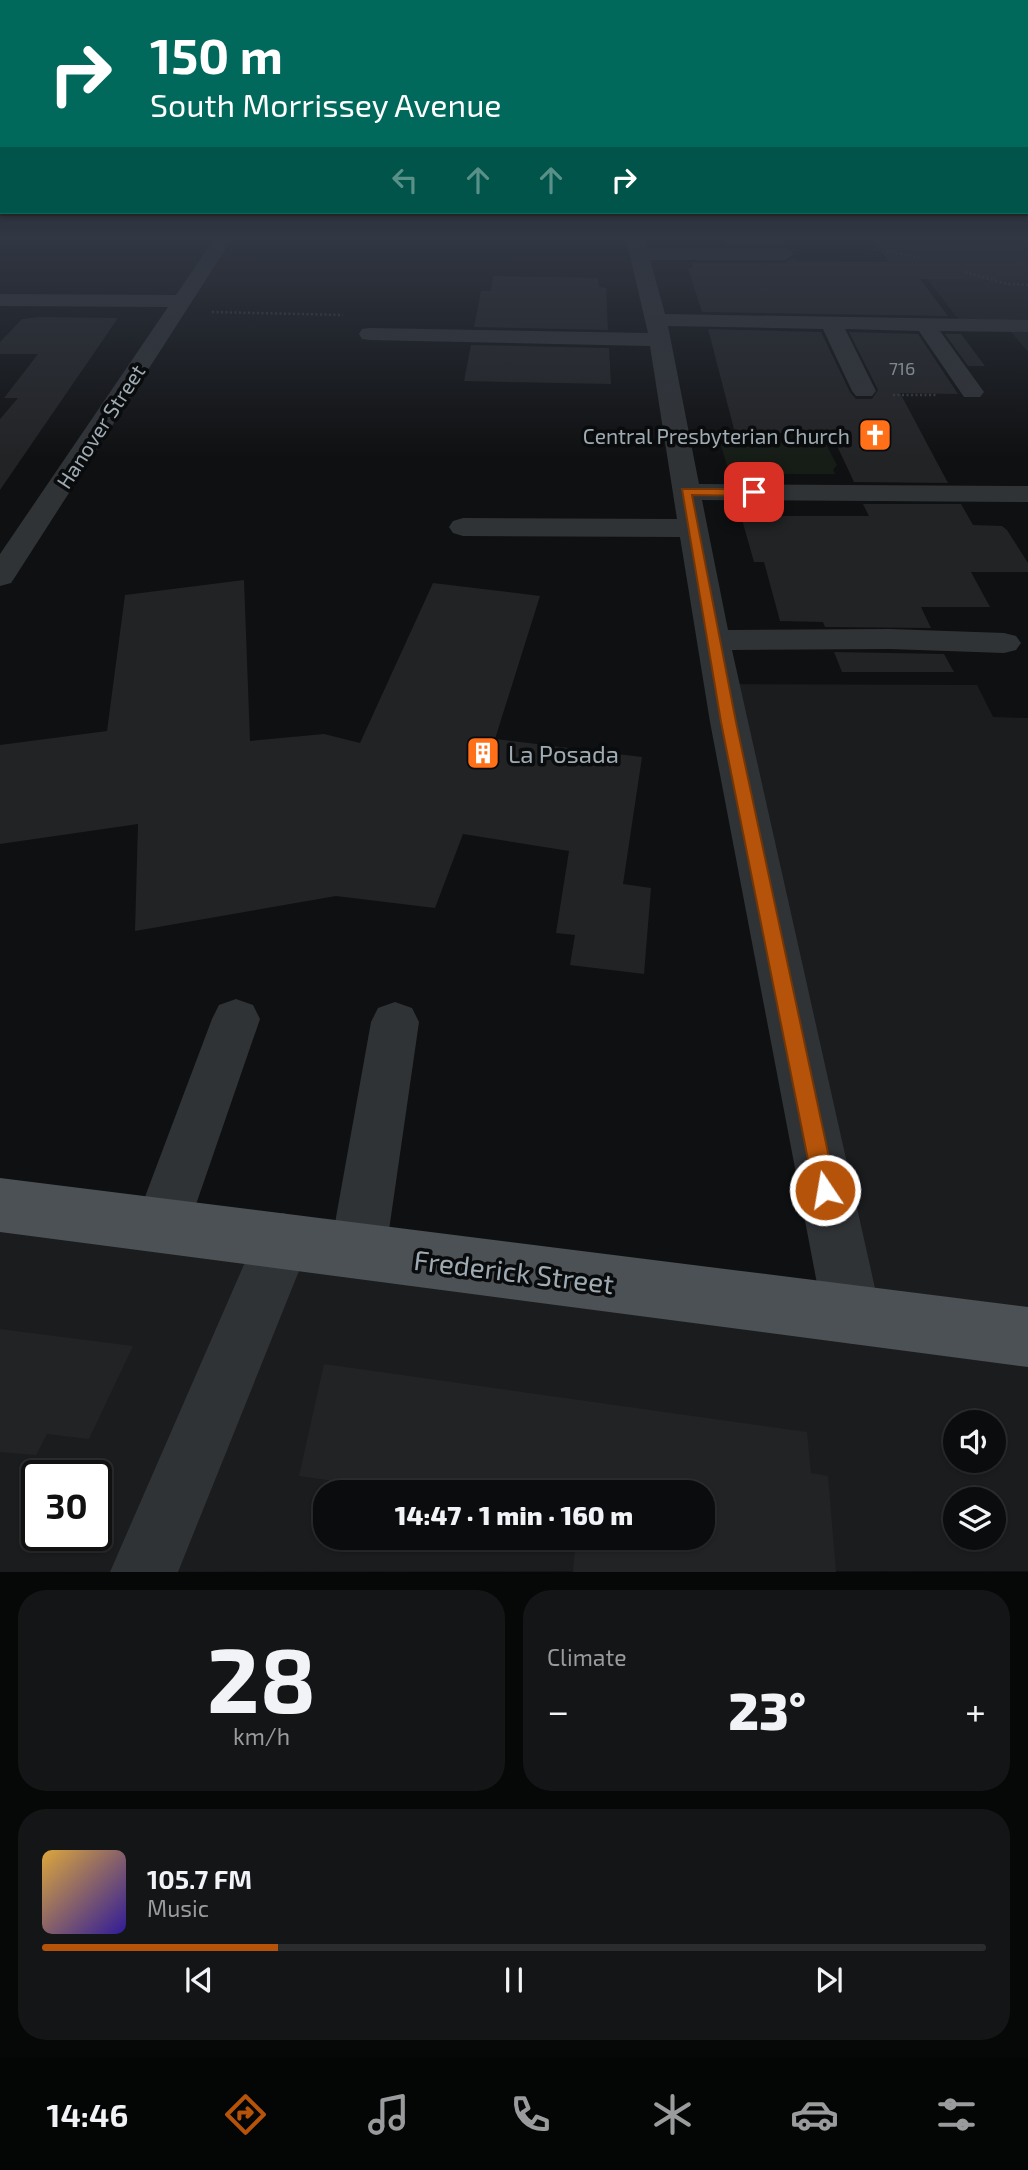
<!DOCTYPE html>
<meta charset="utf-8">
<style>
:root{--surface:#0b0c0d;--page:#141516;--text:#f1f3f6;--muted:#9a9b9d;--line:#2b2c2e;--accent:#b45309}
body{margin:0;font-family:"Exo 2",sans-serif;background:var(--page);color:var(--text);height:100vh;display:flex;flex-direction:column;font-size:26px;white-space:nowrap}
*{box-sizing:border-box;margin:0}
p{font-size:23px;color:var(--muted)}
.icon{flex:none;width:38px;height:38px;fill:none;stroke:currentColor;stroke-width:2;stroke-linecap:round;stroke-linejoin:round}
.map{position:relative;height:1572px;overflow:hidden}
.panel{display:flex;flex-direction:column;gap:18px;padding:18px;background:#060707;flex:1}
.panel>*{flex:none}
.guide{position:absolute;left:0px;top:0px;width:1029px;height:214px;box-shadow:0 2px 5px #0004,0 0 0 2px var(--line);background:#00695c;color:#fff;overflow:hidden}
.buttons{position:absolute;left:943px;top:1410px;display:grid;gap:14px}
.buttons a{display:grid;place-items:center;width:63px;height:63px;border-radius:50%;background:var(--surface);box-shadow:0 2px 5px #0004,0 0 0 2px var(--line);font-size:35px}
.speed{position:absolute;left:21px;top:1460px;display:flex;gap:14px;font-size:35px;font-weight:700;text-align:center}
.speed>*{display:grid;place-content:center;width:91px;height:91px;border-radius:50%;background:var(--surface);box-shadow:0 2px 5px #0004,0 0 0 2px var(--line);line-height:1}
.speed .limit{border:4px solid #111;border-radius:10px;background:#fff;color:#111}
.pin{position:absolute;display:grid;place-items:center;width:60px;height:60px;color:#fff;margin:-30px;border-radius:14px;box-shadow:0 4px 10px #0006}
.me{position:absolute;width:77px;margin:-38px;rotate:348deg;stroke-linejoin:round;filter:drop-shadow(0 0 5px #0008)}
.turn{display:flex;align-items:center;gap:24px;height:147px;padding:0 35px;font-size:32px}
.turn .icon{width:91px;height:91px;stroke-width:2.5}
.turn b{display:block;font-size:49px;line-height:60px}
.lanes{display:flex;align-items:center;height:66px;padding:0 35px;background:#0003;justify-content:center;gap:35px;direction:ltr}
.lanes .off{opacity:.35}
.big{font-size:52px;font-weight:800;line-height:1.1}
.panel .card{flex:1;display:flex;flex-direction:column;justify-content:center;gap:10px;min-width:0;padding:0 24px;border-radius:28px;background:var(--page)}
.panel .dial{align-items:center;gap:0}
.dial b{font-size:91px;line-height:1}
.song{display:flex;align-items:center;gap:21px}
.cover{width:84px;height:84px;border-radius:10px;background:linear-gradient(135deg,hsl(40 70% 55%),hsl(250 70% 35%))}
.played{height:7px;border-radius:4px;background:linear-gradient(90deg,var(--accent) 25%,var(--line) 25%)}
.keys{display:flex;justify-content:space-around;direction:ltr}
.heat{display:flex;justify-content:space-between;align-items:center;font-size:38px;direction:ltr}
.panel .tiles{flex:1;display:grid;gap:18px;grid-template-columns:1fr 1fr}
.card:last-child{grid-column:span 2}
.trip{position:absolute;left:313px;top:1480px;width:402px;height:70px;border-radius:28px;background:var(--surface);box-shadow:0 2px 5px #0004,0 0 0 2px var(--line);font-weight:800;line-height:70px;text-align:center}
.menu{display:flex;height:112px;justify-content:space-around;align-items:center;background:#040505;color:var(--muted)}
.menu .icon{width:49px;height:49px}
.menu .active{color:var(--accent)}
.menu b{font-size:32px;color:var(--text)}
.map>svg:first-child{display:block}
.built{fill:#1b1c1e;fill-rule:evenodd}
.green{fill:#161c16}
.building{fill:#222325}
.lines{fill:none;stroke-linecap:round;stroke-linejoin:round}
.path{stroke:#363a3d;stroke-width:2.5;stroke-dasharray:2 2.5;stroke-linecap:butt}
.minor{fill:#303336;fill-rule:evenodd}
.major{fill:#4c5155;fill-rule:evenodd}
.route{fill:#b45309;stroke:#753606;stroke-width:2}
.labels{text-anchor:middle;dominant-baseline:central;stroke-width:7;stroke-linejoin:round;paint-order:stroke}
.far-number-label{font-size:18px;fill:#7f888f}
.far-street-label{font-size:21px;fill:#9fabb3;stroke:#0a0b0c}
.far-poi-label{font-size:21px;fill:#9fabb3;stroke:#0a0b0c;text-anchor:end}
.poi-label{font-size:24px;fill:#9fabb3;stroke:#0a0b0c;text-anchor:start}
.near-street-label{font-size:28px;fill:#9fabb3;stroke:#0a0b0c}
</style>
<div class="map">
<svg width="1028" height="1572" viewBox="0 0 1028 1572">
<rect width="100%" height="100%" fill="#0f1011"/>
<!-- built -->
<path class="built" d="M897,239H1028V352L1006,326H967L955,315Z
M713,684L977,685L993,717L1028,718V1571L0,1572V1197L841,1314ZM956,1423H994V1461H956ZM37,1475H96V1535H37ZM326,1493H704V1538H326ZM956,1500H994V1538H956Z"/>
<!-- green -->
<path class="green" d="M720,442L826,444L837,465L833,470L835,474H748L727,466Z"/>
<!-- building -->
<path class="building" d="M723,239H782L788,247L726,245Z
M872,239H1028V280L920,279L948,316L702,312L688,268H693L691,263H785L794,257L796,261L889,262Z
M493,276L598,278L599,287L606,288L608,330L474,327L481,291H491Z
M39,317L118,318L0,490V419L18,398H4L38,354H0V342L22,319Z
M708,329L821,332L850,392L856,399H872L878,390L849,332L918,334L958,394L900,393L948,483L854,482L831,433H735Z
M945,334H961L985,366H968Z
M471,345L609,348L611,384L464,381Z
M863,504H961L973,525L1002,526L1007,530L1028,563V572H971L990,607H921L931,628L825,627L823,622L780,621L764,562H754L741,516H869Z
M244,580L250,741L324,734L360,743L433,583L540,596L495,739L642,757L623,884L651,888L644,974L570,965L575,935L556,933L569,851L463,834L435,908L336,896L135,931L138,824L0,844V745L107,731L125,595Z
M834,652L944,654L954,672H842Z
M0,1329L133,1346L89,1439L47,1434L36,1455L0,1452Z
M324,1364L807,1432L811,1473L828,1476L836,1572H573L576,1538H704V1493H362L363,1485L299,1476Z"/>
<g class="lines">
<!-- path -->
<path class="path" d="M869,248L923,259
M965,272L1007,284L1028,285
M212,312L343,315
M893,395H937"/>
<!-- minor -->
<path class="minor" d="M214,239H232L15,577L11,583L0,586V554L168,307L0,306V294L176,295Z
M626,239H644L647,248H785L794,254L785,260H650L665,314L1028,320V332L940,331L984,392L980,397H964L919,331L845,329L876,391L872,396H856L852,391L823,329L668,326L699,484L1028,486V502L702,500L728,630L890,629L1004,633L1016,636L1021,643L1016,650L1004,653L890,649L732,650L881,1315L873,1336L852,1344L831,1336L823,1315L710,722L680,537L463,536L453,533L449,527L453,521L463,518L677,519L650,346L370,340L362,339L359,334L362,329L370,328L648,333Z
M236,999L253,1005L260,1019L182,1245L162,1253L142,1245L134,1226L212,1019L219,1005Z
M395,1002L412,1008L419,1022L386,1251L378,1271L358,1279L338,1271L330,1251L371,1022L378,1008Z
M283,1213L303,1221L311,1241L178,1572H110L263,1221Z"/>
<!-- major -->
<path class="major" d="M0,1178L1028,1307V1367L0,1232Z"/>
</g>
<!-- sky -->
<linearGradient id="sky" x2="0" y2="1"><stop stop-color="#080909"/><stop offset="0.52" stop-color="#313743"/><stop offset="1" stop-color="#313743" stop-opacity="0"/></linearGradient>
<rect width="1028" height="459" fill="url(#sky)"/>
<!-- route -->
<path class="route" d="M682,489H754L760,492L754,496L692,495L736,722L836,1190L833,1198L825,1201L817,1198L814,1190L721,722Z"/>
<!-- icons -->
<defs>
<symbol id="church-square" viewBox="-11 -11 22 22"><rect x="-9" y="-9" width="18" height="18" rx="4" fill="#ff7019" stroke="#0a0b0c"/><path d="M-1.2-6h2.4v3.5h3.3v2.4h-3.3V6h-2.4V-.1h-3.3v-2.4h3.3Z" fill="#fff"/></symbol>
<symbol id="building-square" viewBox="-11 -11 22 22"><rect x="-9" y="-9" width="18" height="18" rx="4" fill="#ff7019" stroke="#0a0b0c"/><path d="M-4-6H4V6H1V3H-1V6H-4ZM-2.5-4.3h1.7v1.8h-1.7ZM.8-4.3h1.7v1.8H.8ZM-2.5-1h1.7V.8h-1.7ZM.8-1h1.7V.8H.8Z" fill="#fff"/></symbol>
</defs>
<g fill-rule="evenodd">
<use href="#church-square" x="856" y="416" width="38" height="38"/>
<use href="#building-square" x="464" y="734" width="38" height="38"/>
</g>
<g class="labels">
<!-- far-number labels -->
<g class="far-number-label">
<text x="902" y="368">716</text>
</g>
<!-- far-street labels -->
<g class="far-street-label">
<text transform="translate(100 426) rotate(-57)">Hanover Street</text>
</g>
<!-- far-poi labels -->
<g class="far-poi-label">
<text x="850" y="435">Central Presbyterian Church</text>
</g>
<!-- poi labels -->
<g class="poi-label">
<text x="508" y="753">La Posada</text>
</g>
<!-- near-street labels -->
<g class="near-street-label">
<text transform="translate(514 1271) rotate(7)">Frederick Street</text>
</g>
</g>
</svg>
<div class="buttons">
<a><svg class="icon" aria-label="sound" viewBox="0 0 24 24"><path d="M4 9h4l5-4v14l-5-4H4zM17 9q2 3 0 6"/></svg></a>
<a><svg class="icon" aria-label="layers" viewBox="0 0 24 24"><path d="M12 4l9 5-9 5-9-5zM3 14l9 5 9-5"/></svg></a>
</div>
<div class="speed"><div class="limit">30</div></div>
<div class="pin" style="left:754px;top:492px;background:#d93025"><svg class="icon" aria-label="arrive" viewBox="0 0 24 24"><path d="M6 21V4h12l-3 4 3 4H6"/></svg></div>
<svg class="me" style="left:825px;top:1190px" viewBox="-20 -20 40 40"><circle r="17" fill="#b45309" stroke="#fff" stroke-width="3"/><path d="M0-11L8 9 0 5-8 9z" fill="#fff"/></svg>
<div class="trip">14:47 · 1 min · 160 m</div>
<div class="guide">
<div class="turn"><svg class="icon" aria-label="right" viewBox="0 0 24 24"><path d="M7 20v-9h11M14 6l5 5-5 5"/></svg><div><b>150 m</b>South Morrissey Avenue</div></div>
<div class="lanes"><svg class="icon off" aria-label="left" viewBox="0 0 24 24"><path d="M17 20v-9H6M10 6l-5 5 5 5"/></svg><svg class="icon off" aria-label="ahead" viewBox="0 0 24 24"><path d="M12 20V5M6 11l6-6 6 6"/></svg><svg class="icon off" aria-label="ahead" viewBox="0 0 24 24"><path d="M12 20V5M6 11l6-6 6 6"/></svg><svg class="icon" aria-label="right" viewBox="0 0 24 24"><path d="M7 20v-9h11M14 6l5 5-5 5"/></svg></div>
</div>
</div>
<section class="panel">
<div class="tiles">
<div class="card dial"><b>28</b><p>km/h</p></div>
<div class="card"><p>Climate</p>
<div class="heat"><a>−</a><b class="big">23°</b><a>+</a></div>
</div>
<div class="card">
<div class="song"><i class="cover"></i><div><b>105.7 FM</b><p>Music</p></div></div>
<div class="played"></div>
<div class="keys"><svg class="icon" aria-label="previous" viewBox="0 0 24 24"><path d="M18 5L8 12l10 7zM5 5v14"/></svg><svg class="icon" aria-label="pause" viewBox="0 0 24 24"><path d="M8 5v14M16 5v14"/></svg><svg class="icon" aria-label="next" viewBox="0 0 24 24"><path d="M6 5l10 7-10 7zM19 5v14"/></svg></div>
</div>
</div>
</section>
<nav class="menu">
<b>14:46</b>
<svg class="icon active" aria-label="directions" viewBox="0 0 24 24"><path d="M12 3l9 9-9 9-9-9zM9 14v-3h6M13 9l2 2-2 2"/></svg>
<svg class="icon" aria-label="music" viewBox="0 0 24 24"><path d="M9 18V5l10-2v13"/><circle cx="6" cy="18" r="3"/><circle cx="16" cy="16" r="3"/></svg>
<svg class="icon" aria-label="phone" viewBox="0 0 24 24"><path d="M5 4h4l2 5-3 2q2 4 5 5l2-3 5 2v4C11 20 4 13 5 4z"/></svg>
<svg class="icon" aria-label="climate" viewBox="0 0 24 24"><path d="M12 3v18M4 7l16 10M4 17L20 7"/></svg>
<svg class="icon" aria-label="car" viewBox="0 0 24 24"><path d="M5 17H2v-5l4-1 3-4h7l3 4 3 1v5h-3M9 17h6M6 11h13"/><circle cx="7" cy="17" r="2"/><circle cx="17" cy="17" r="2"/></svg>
<svg class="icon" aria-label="filters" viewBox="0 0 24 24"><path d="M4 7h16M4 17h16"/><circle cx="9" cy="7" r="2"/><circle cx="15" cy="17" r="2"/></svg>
</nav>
